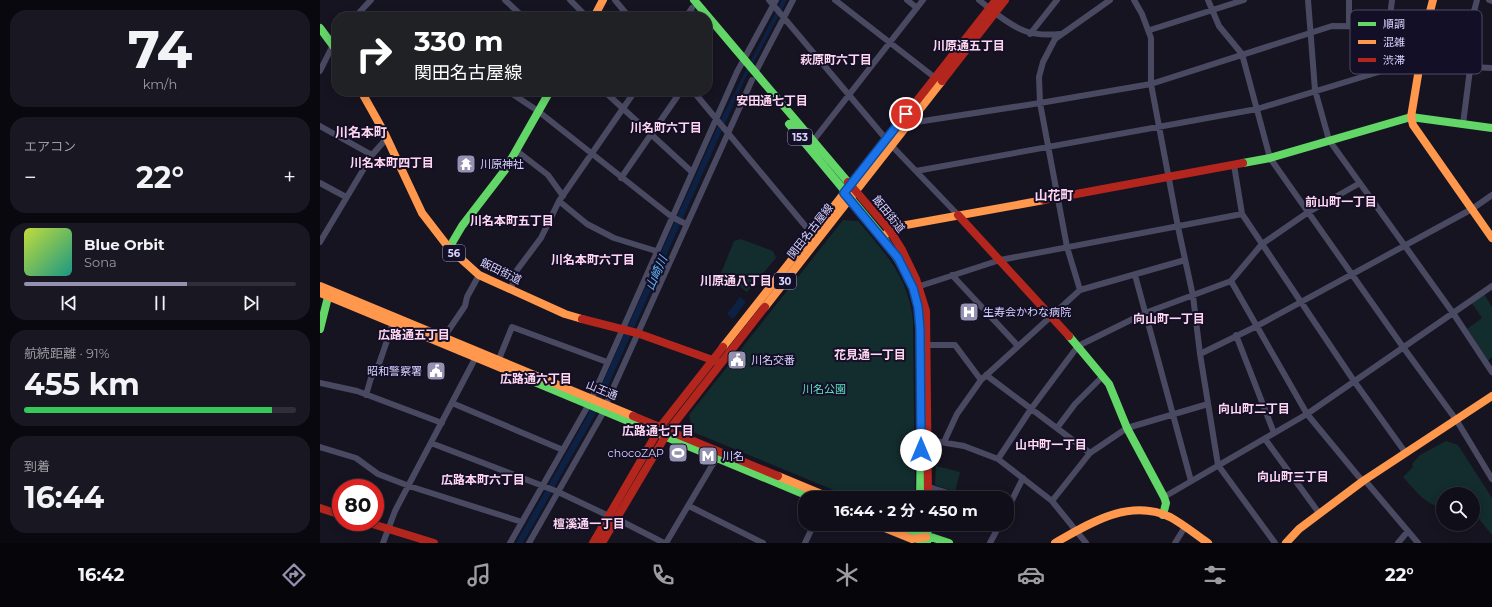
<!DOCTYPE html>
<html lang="ja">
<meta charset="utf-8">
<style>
:root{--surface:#100f19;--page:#191822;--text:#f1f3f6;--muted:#9c9ca2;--line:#302f38;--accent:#9591b1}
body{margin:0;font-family:Montserrat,"Noto Sans JP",sans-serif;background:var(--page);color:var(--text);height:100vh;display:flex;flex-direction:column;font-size:15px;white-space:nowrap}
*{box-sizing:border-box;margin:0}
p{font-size:13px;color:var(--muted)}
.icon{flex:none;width:22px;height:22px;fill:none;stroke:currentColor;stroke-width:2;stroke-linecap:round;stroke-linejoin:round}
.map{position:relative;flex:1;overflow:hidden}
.panel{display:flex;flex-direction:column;gap:10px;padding:10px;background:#09080e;width:320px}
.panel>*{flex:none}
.top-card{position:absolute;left:12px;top:12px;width:380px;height:84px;border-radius:16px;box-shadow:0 2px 10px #0003,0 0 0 1px var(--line);background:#202124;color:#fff;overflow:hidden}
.buttons{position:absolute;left:1116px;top:487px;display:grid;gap:8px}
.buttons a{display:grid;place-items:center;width:44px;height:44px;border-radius:50%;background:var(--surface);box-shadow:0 2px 10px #0003,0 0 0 1px var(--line);font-size:20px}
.speed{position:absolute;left:12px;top:479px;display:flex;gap:8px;font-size:20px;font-weight:700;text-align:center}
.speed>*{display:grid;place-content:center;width:52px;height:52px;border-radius:50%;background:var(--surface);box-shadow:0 2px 10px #0003,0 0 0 1px var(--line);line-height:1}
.speed .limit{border:6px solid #d22;background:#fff;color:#111}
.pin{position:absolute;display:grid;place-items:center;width:34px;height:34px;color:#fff;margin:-17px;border:2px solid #fff;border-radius:50%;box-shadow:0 1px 4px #0007}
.me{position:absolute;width:44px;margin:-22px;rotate:0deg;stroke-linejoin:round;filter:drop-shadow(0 0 3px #0008)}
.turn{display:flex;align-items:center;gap:14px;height:84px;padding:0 16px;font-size:18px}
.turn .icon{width:52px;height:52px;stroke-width:2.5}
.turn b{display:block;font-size:28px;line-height:34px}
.big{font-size:30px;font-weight:700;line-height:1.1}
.panel .tile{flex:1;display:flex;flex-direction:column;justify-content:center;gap:6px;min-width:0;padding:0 14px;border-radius:16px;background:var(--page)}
.panel .dial{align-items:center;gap:0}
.dial b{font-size:52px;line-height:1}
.song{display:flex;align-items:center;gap:12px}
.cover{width:48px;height:48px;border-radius:6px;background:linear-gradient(135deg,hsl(70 70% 55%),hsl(170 70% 35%))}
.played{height:4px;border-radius:2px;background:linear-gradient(90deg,var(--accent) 60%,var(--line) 60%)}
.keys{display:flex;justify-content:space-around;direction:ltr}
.heat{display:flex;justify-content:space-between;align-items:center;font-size:22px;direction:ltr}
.charge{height:6px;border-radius:3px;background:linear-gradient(90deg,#34c759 91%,var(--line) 0)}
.trip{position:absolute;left:478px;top:491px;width:216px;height:40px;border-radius:16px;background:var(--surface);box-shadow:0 2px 10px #0003,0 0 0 1px var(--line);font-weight:700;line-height:40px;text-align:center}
.dock{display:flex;height:64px;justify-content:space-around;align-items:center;background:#06060a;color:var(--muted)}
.dock .icon{width:28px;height:28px}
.dock .current{color:var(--accent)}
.dock b{font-size:18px;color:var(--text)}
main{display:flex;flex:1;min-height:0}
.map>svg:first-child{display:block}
.green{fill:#132c2d}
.water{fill:#0d2144}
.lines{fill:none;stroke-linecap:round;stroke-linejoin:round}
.street{stroke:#4a4962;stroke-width:6}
.fast{stroke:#63d668;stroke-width:8}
.slow{stroke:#ff974d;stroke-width:8}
.jam{stroke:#b3261e;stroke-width:8}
.route-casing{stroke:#114b97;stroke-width:10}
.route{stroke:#1a73e8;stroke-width:7}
.labels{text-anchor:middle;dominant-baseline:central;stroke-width:4;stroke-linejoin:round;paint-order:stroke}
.shield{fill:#130f26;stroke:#9e99be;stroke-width:1}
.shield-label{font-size:10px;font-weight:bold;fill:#d9d4ff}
.poi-label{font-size:11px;fill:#d9d4ff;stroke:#130f26;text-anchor:start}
.street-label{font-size:11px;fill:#d9d4ff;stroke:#130f26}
.park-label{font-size:11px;fill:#5fe0c0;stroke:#130f26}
.neighbourhood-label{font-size:12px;font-weight:bold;fill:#ffd6f0;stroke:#130f26}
.water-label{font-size:12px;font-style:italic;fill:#62b6ff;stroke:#130f26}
.quarter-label{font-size:13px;font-weight:bold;fill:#ffd6f0;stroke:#130f26}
.key{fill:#130f26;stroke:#4e4a67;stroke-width:1}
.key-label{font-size:11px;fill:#d9d4ff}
</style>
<main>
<section class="panel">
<div class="tile dial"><b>74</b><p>km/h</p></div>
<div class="tile"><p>エアコン</p>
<div class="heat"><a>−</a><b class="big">22°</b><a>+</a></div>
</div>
<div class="tile">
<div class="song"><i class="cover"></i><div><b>Blue Orbit</b><p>Sona</p></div></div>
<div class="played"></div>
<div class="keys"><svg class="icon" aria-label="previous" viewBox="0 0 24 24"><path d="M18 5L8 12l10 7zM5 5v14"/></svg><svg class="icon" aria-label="pause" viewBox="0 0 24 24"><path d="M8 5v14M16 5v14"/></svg><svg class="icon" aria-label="next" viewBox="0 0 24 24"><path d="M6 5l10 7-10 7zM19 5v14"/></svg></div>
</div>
<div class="tile"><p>航続距離 · 91%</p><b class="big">455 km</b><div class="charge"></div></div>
<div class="tile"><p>到着</p><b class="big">16:44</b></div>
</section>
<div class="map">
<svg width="1172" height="543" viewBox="0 0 1172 543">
<rect width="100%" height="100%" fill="#161421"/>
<!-- green -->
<path class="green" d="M523,220L538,221C565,253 588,276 593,320L595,498H533L373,432L369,415Z
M421,239L453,251L456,258L427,292L401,273L414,241Z
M1164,294L1172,307V357L1167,361L1147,329L1162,318L1151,302Z
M1126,441L1138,445L1172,498V535L1159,519L1153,515V494H1123V507C1106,506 1094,489 1083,477L1093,467L1092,464L1100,455Z
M616,466L640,472L635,492L615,485Z"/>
<!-- water -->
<path class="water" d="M462,0H467L424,81L275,415L203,543H196L269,413L401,119Z
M420,297L426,302L413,319L407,314Z"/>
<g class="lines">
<!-- street -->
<path class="street" d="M185,0L203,17
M250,0L267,17
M295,0L309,17
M449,0L566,139
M515,0L618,80
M587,0L597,8
M659,0L669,8
M814,0L822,14L831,38V84L858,227L873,296L880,354L898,465L955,543
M888,0L899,26L922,54L950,158L1083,347L1137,421L1172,479
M988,0L995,90L1009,140L1133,313L1172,372
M1029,0V26
M1169,0L1172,1
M675,13C698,30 710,37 740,34
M35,17L51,0
M366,17L372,8
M1069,26L1072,0
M1048,27L1049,75
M830,30L924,0
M710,34L737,0
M11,43L17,37
M0,71L13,45
M435,73L473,0
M185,91L194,95L218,111L352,217L366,224
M284,91L372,172
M373,91L492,234
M590,123L720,103L831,84L1012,26L1106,27
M1143,124L1153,46L1149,30L1157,0
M0,126L52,155
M493,141L603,0
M571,145L638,215
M197,151L228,175L243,196
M914,165L922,214L1034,381L1085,452
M596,171L937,109L1101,59L1151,67L1172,68
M301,178L361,91
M0,183L26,197
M239,201L267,224L294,238L336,251
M0,242L52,155L67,138
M632,275L698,346
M815,275L871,481
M911,281L987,414L1039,477L1048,484L1098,543
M600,286L680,260L922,214
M191,289L197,270L221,238L239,201L315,91
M760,290L747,247L720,103L719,77L723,62L735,39L790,0
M916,335L954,433
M124,337L145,306L147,297L159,275
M608,345H635L661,380
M880,354L937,326L1152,209L1172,195
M179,359L192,327L287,362
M666,375L770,453
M0,383L37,391L122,423
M46,395L51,378L59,364L73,323
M272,398L417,72L456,0
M132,403L243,450
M286,404L432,80
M737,428L755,404L783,376
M945,439L999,513
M608,440L644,446L678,459L732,501L766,543
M624,442L637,414L661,380L760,290L865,260
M111,443L236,491L289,516
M0,447L36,458L58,474L89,486L202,522
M678,459L711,409L758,346L825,313L911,281L942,244L987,213L1040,183
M609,487L644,498
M844,497L987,414L1172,286
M732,501L770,453L807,428L888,404
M369,506L443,543
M687,510L703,478
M297,519L344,543
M63,543L75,511L157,355
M190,543L269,404
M209,543L284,411
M346,543L397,457
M485,543L494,524
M670,543L680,524
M855,543L865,527
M1078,543L1088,531"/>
<!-- fast -->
<path class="fast" d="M374,0L528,182
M0,28L17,51
M469,124L563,237L588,275
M923,163L950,158L1091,117L1172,128
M129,248L142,226L185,170L230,91
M0,329L8,297
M749,336L789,384L807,428L844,497L846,503L843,515
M193,373L493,498
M600,498L601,437
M575,524L606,536
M600,524V543
M608,536L629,543
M607,543L608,524"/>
<!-- slow -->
<path class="slow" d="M1113,0L1106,27L1091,117L1093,125L1172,238
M274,17L283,0
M41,91L64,132L102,213L129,248L159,275L245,314L262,319
M566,234L575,227L724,200
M0,286L313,416
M0,293L193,373
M445,307L622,81
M403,347L592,107
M458,476L511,498
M555,524L592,539L606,537
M735,543C770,523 809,498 850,517C863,524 875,534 888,543
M966,543L979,529L1043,481L1172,396"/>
<!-- jam -->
<path class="jam" d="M622,81L685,0
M592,107L676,0
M528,182L570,231L582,250L596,279L606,311L608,498
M724,200L923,163
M638,215L749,336
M262,319L317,333L398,362
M313,416L458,476
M0,508L21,515
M46,522L114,543
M273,543L341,426L403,347
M282,543L349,430L445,307"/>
</g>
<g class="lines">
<defs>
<path id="route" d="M586,114L524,193L578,258L593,288L598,307L600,329L601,450"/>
</defs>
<!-- route casing -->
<use href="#route" class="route-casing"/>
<!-- route -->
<use href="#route" class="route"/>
</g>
<!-- icons -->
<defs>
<symbol id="temple-square" viewBox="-11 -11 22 22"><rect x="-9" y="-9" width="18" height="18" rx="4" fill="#9591b1" stroke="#130f26"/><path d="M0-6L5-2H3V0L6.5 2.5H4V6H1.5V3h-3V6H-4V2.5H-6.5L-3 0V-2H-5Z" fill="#fff"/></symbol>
<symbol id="hospital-square" viewBox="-11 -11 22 22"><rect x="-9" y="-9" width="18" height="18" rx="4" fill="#9591b1" stroke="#130f26"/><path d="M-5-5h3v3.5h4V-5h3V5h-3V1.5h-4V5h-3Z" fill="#fff"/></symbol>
<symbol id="civic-square" viewBox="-11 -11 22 22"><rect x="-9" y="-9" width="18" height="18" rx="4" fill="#9591b1" stroke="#130f26"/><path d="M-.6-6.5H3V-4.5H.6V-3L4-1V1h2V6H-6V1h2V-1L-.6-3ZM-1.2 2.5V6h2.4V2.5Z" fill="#fff"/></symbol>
<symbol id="stadium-square" viewBox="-11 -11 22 22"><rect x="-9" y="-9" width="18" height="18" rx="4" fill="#9591b1" stroke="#130f26"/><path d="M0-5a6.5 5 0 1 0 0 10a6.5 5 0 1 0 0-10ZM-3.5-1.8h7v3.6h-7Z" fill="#fff"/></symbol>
<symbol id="metro-square" viewBox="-11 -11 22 22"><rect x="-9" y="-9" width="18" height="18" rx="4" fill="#9591b1" stroke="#130f26"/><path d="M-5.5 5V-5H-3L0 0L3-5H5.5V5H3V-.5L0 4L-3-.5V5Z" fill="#fff"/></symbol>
</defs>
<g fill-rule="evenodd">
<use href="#temple-square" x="135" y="153" width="22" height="22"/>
<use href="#hospital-square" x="638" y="301" width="22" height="22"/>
<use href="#civic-square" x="406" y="349" width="22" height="22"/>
<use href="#civic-square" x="105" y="360" width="22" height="22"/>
<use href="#stadium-square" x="347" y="442" width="22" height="22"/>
<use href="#metro-square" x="377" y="445" width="22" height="22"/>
</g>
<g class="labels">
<!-- shield labels -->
<g class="shield">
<rect x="468" y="129" width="24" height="16" rx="3"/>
<rect x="123" y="245" width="22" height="16" rx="3"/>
<rect x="454" y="273" width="22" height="16" rx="3"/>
</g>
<g class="shield-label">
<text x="480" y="137">153</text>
<text x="134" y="253">56</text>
<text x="465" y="281">30</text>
</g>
<!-- poi labels -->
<g class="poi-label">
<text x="160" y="164">川原神社</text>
<text x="663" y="312">生寿会かわな病院</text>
<text x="431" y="360">川名交番</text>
<text x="102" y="371" text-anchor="end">昭和警察署</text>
<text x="344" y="453" text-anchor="end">chocoZAP</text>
<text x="402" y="456">川名</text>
</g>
<!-- street labels -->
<g class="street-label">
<text transform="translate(569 214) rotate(51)">飯田街道</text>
<text transform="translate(490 231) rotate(-52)">関田名古屋線</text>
<text transform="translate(181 271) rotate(26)">飯田街道</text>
<text transform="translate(282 390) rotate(22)">山王通</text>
</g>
<!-- park labels -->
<g class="park-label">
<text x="504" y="389">川名公園</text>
</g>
<!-- neighbourhood labels -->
<g class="neighbourhood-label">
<text x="649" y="45">川原通五丁目</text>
<text x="516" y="59">萩原町六丁目</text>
<text x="452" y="100">安田通七丁目</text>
<text x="346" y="127">川名町六丁目</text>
<text x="72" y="162">川名本町四丁目</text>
<text x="1021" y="201">前山町一丁目</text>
<text x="192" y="220">川名本町五丁目</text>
<text x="273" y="259">川名本町六丁目</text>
<text x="416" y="280">川原通八丁目</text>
<text x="849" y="318">向山町一丁目</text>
<text x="94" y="334">広路通五丁目</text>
<text x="550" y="354">花見通一丁目</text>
<text x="216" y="378">広路通六丁目</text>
<text x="934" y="408">向山町二丁目</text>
<text x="338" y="430">広路通七丁目</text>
<text x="731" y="444">山中町一丁目</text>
<text x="973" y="476">向山町三丁目</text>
<text x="163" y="479">広路本町六丁目</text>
<text x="269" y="523">檀溪通一丁目</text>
</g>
<!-- water labels -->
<g class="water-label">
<text transform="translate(336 273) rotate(-66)">山崎川</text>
</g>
<!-- quarter labels -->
<g class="quarter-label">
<text x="41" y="132">川名本町</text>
<text x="734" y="195">山花町</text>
</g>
</g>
<!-- legend -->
<rect x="1030" y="10" width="132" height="64" rx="6" class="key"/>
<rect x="1038" y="22" width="18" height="4" fill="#63d668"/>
<rect x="1038" y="40" width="18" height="4" fill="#ff974d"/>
<rect x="1038" y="58" width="18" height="4" fill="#b3261e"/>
<g class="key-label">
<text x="1063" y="28">順調</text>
<text x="1063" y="46">混雑</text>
<text x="1063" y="64">渋滞</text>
</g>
</svg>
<div class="buttons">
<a><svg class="icon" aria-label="search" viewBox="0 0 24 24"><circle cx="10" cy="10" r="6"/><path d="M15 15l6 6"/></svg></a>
</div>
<div class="speed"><div class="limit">80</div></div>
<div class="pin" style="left:586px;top:114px;background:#d93025"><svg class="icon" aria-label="arrive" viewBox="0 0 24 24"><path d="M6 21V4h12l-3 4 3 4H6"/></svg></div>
<svg class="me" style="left:601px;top:450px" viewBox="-20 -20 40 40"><circle r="19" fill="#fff"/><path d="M0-13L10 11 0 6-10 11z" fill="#1a73e8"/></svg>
<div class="trip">16:44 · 2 分 · 450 m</div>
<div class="top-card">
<div class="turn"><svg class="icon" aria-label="right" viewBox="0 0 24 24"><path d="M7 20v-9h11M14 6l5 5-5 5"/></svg><div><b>330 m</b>関田名古屋線</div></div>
</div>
</div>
</main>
<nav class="dock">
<b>16:42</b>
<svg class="icon current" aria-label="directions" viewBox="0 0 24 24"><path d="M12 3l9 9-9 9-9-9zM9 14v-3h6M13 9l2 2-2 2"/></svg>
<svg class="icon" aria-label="music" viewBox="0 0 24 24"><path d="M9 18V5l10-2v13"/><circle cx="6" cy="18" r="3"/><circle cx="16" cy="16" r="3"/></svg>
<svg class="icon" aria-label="phone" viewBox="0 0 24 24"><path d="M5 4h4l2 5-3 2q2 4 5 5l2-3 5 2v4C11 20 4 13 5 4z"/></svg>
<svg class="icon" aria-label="climate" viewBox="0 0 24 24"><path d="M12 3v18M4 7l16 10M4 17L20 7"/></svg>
<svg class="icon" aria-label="car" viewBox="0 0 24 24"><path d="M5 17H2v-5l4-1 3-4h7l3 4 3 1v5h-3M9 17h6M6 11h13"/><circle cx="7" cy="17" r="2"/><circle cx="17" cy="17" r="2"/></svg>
<svg class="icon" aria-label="filters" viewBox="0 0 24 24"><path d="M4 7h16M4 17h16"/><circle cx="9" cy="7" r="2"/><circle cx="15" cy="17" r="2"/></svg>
<b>22°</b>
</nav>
